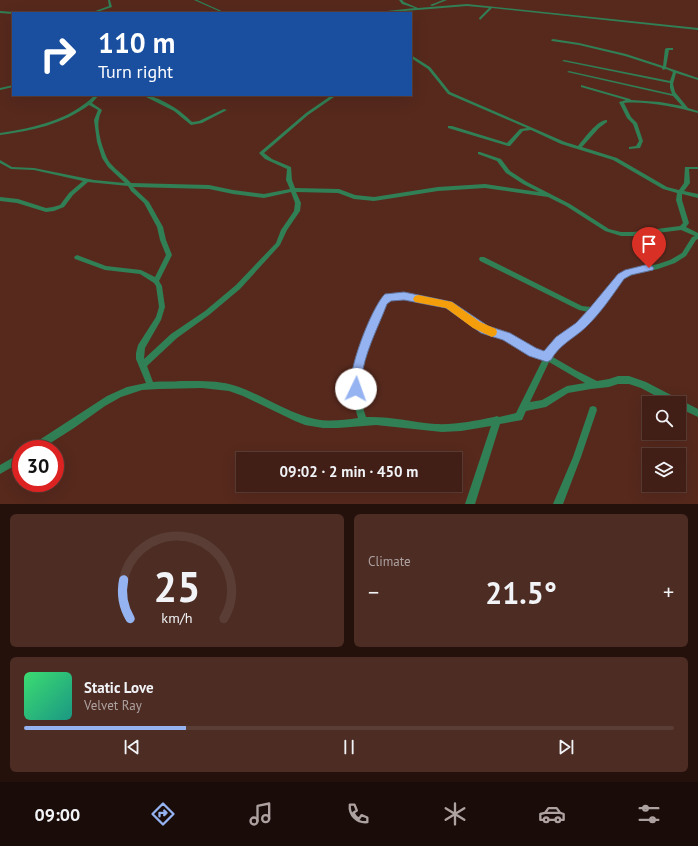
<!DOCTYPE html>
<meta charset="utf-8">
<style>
:root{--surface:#411f16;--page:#4c2c23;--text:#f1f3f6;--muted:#aea2a1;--line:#5a3d35;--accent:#95b2f1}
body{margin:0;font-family:"PT Sans",sans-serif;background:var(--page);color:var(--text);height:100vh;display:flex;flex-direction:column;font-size:15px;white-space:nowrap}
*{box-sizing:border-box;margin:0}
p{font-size:13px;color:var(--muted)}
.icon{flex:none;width:22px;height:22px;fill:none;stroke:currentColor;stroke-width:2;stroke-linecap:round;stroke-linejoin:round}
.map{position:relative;height:504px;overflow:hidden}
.details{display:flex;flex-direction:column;gap:10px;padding:10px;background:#24110c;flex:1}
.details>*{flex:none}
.guide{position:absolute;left:12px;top:12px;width:400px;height:84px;border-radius:0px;box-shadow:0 4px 16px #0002,0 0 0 1px var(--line);background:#1a4fa0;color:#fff;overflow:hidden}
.fabs{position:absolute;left:642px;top:396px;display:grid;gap:8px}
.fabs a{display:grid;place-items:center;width:44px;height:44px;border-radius:0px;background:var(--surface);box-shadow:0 4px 16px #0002,0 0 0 1px var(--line);font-size:20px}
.speed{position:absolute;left:12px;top:440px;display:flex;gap:8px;font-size:20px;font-weight:700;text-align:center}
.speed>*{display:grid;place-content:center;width:52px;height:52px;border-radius:50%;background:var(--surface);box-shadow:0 4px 16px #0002,0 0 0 1px var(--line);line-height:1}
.speed .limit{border:6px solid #d22;background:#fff;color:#111}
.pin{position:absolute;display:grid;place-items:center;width:34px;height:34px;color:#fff;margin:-41px -17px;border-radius:50% 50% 50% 0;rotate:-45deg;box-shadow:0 0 4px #0007}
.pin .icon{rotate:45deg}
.me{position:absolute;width:44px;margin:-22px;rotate:3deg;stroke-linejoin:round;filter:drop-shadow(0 0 3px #0008)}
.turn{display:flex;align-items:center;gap:14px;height:84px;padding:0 20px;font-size:18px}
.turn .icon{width:52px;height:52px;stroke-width:2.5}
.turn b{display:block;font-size:28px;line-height:34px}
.big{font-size:30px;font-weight:600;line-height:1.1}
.details .widget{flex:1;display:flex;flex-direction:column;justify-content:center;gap:6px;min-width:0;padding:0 14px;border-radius:6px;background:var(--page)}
.details .dial{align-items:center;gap:0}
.dial svg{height:104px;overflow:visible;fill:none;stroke:var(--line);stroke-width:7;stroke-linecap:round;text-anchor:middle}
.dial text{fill:var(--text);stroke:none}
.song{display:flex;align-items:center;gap:12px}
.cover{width:48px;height:48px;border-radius:6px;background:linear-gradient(135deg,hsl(140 70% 55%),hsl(170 70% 35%))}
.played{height:4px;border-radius:2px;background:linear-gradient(90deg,var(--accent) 25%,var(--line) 25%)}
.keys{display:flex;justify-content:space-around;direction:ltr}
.heat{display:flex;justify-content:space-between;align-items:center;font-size:22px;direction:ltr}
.details .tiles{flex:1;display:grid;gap:10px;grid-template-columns:1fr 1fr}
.widget:last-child{grid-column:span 2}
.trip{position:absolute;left:236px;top:452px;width:226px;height:40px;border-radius:0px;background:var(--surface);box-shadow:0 4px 16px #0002,0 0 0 1px var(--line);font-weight:600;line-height:40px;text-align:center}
.dock{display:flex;height:64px;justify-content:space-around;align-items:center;background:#1a0c09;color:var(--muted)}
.dock .icon{width:28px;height:28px}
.dock .on{color:var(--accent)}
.dock b{font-size:18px;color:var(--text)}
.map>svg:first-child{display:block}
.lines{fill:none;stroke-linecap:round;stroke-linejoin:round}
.minor{fill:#317f55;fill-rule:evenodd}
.route{fill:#95b2f1;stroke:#61749d}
.slow{fill:#f59e0b}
</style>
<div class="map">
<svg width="698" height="504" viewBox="0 0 698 504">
<rect width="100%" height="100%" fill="#57291d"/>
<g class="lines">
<!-- minor -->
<path class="minor" d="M108,0H110L112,7L94,13H90L109,6Z
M194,0H197L226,13H223Z
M399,0H402L404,2L418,8L467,4L698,28V30L492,8L480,20L479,18L489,8L467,6L380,13H368L415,8L402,4Z
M443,0H447L432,6L430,5Z
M0,11L13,12L14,13L13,14L0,13Z
M553,39L579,43L626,54L663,66L665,49L667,48H673V50H669L666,67L698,78V80L676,73L673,84L675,92L688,108L698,111V113C674,107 648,101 624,103L631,117L637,123L643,141L640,148L629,149V147L636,146L639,141L633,124L627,118L619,102L626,100L581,87V85L630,99L631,100L660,102L682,106L673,96L567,72L569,71L672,94L670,88V83L562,61L564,60L670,81L673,72L666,69L663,70L662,68L625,56L579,45L552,41L551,40Z
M411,55L430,67L450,92L565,142L578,146C584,139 597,120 607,120V122L599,128L582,147L617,158L667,187L679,190L684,183L685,167H698V169H689L690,183L684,191L698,194V198L682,194V200L689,223L686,227L698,233V239L696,240L686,256L675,263L658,269L635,274L623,279L582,328L563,342L551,356L577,371L597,381L609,379L618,376H629L646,382L698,409V417L679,408V403H669L641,388L629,384H618L609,387L591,389L568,393L546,407L526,411L522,420L500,424L475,504H465L491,426L461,431L442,432L376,425L338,428H323L305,425L295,421L243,396L229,391L202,388L159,389L142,390L121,397L105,406L74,428L41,449H29L30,446L107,396L127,387L146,383L136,359V353L138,345L156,317L159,307L156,286L154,283L140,274L105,270L75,259L74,257L77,255L106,266L141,270L155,277L166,255L160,240L157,227L144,203L131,191L128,186L88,182L73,195L64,207L54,211L46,212L17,203L0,201V197L18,199L46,208L53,207L60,205L69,193L83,181L34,170L11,169L0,163V160L12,167L34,168L94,180L125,183L108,167L102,158L97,142L94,120L98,110L89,105C63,124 32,131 0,135V133C34,128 70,120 95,95H99L92,103L102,110C101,113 99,116 99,119C96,128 104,156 111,164C117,171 125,176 131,183L209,185L233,190L264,194L290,189L286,180L287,169L265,159L259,153L306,113L332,95H337L308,115L264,153L272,159L291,167L292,180L295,188L339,189L355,195L374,197L438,187L485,184L539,192L523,184L506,173L497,161L478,154V152H480L501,159L510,171L527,182L570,204L609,229L621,232H633L680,226L683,223L676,200L677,193L663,189L613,160L561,144L531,130L523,131L510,146H508L448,128V126H452L507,143L520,129L527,128L448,94L428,69L411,58ZM133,187L209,189L233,194L264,198L291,192L295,203L294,211L281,230L276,243L236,285L205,311L171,334L144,359L145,348L161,320L165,307L162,286L159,281L172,255L166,240L163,227L149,202ZM485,188L548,197L566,206L605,231L621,236H633L681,230L695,236L692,237L682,253L670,260L658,264L635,269L619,275L591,307L582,306L484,257H480L479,259L480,261L579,310L588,312C584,316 581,321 577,324C566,334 552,339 545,353L535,350L509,335L487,328L451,302L404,293L386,295C368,317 353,359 352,388C352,398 355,408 358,418C344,420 329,422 315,419C287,413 263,395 236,386C218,380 199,381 181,381C172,382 162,381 153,382L147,366L177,338L209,315L240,289L280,245L287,230L300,211L301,203L296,192L338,193L354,199L374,201L438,191ZM390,299H404L447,306L483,332L504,339L530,354L543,359L516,413L499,417L497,416L494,417C474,421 455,425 435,424C412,422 389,416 366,417C363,408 360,399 360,390C359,363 373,320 390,299ZM549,362L585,383L567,386L542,400L530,402Z
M13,85V87L0,90V88Z
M142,95C158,95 182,111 192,122L199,121L224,109L227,110L202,123L191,125L174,111Z
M593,406L596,407L597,410L581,457L563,504H553L573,457L589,410L590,407Z
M21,453V462L0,474V465Z"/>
</g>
<!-- route -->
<path class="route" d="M649,264L654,268L653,270L631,275L624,279C612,296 600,314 585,328C573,339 559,345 551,360L547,362L529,356L503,340L481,333L446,308L404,300L391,301L387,304C379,325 368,346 363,369C361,377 363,386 360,393L356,395L352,393C344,377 372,306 385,294L404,292L452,302L488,326L510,333L536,348L544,351L556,337L576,323L589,309L618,274L625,270Z"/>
<!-- slow -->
<path class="slow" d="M418,295L452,302L480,322L496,329L497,332L496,335L492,337L473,328L446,308L415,302L413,299L415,296Z"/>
</svg>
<div class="fabs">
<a><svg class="icon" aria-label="search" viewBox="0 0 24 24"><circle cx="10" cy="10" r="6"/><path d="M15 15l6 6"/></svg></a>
<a><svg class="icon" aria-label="layers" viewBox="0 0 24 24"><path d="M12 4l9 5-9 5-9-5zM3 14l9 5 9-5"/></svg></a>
</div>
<div class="speed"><div class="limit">30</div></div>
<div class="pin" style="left:649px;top:268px;background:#d93025"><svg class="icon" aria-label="arrive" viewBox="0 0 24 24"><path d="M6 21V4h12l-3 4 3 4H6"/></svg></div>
<svg class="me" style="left:356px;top:389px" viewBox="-20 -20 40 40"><circle r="19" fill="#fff"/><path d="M0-13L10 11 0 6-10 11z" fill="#95b2f1"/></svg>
<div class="trip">09:02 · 2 min · 450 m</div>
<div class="guide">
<div class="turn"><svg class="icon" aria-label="right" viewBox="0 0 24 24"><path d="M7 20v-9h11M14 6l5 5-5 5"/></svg><div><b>110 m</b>Turn right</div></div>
</div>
</div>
<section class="details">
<div class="tiles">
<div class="widget dial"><svg viewBox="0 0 100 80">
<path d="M14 69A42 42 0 1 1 86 69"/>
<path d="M14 69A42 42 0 0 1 9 39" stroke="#95b2f1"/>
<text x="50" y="56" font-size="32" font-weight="700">25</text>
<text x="50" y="72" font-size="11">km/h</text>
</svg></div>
<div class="widget"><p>Climate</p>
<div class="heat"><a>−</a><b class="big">21.5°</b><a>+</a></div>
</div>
<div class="widget">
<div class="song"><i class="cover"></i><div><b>Static Love</b><p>Velvet Ray</p></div></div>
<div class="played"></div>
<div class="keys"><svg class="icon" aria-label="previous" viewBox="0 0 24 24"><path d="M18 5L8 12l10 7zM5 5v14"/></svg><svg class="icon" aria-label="pause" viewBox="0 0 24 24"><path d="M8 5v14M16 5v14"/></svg><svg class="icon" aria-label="next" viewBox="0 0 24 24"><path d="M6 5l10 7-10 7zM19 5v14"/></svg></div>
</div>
</div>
</section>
<nav class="dock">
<b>09:00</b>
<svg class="icon on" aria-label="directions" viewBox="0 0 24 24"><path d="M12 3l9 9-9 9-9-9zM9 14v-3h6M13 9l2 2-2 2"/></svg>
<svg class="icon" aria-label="music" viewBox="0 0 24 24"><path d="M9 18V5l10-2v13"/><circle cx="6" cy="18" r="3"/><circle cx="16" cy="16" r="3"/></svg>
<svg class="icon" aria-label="phone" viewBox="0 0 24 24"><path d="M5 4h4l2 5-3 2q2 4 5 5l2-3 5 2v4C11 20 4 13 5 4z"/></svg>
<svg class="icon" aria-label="climate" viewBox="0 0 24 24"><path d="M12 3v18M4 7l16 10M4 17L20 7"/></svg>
<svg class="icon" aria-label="car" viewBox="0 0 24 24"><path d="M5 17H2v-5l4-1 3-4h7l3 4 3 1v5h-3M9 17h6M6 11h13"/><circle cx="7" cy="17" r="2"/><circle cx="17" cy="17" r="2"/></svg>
<svg class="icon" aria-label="filters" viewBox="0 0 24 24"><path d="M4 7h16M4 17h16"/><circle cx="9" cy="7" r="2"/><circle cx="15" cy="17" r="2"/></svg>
</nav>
